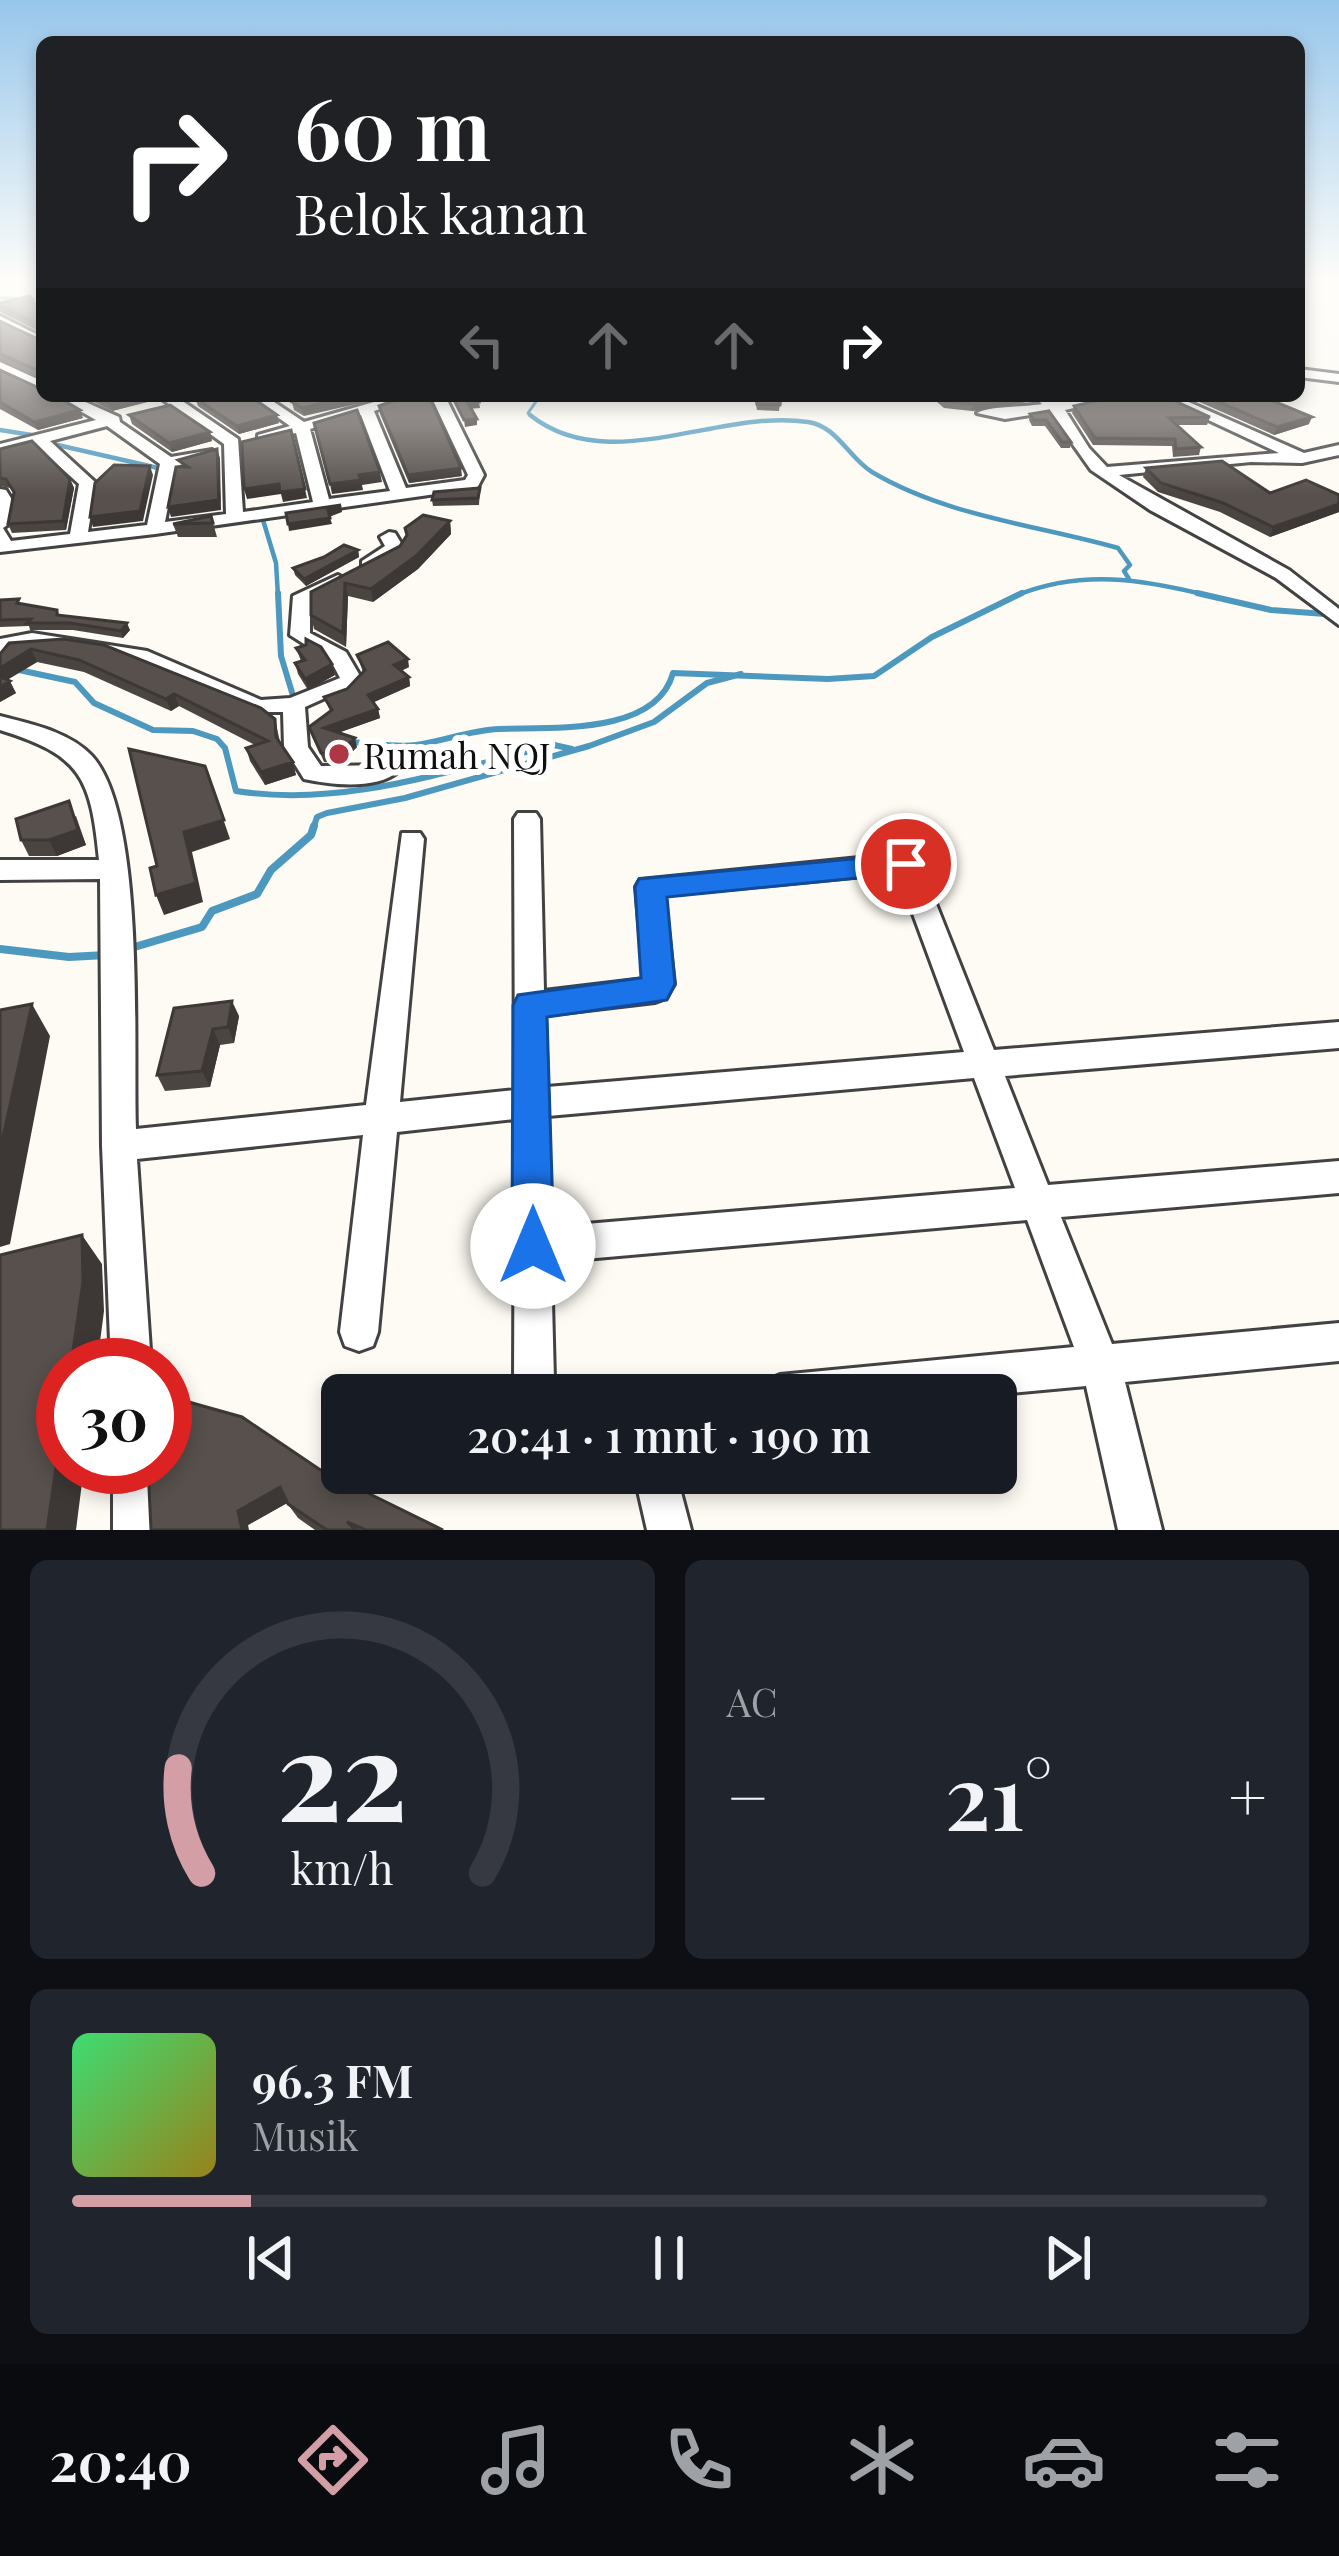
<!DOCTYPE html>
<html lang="id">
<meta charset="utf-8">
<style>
:root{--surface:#171b24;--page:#20242c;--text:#f1f3f6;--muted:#9ea1a6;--line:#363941;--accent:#d39ea6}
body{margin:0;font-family:"Playfair Display",serif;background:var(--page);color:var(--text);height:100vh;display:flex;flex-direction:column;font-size:45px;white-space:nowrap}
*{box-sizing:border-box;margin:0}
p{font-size:39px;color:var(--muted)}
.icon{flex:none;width:66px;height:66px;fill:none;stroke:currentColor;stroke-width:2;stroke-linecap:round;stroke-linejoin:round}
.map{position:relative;height:1530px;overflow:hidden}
.details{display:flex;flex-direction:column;gap:30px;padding:30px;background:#0d0f14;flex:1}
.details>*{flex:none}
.guide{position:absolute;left:36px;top:36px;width:1269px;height:366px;border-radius:18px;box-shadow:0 6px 18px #0003;background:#202124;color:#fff;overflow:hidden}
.speed{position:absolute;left:36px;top:1338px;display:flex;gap:24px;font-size:60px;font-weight:700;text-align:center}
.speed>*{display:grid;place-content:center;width:156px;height:156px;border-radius:50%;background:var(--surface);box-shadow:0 6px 18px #0003;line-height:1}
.speed .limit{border:18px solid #d22;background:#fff;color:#111}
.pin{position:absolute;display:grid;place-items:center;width:102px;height:102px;color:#fff;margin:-51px;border:6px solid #fff;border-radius:50%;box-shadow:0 3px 12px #0007}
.me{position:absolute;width:132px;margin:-66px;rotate:0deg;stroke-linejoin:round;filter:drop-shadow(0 0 9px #0008)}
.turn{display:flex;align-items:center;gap:42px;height:252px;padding:0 60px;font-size:54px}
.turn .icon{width:156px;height:156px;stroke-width:2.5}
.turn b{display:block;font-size:84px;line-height:102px}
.lanes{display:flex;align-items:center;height:114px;padding:0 60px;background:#0003;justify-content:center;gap:60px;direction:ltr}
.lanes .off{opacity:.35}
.big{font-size:90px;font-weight:600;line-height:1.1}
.details .card{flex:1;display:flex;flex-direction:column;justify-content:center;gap:18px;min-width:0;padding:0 42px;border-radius:18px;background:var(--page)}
.details .dial{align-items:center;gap:0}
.dial svg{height:312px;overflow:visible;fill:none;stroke:var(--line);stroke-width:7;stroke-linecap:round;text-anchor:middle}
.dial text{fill:var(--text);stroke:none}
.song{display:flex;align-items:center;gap:36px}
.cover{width:144px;height:144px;border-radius:18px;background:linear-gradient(135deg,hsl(140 70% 55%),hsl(50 70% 35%))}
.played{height:12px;border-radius:6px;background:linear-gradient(90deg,var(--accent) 15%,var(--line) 15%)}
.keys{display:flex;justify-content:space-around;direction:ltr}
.heat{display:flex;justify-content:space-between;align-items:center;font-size:66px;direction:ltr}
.details .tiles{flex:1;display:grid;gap:30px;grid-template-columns:1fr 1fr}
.card:last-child{grid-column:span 2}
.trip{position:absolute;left:321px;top:1374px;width:696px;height:120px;border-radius:18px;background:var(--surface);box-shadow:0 6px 18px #0003;font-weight:600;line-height:120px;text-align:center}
.dock{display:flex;height:192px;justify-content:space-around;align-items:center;background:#090b0e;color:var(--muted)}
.dock .icon{width:84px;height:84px}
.dock .active{color:var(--accent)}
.dock b{font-size:54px;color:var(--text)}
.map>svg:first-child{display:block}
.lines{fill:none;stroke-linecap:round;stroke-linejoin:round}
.stream-far3{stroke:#4d98be;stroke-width:3}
.stream-far2{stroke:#4d98be;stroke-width:4.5}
.stream-far1{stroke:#4d98be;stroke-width:6}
.stream{stroke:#4d98be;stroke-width:8}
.minor-casing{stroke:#424242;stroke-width:6}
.minor{fill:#fff;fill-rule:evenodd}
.wall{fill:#4b4542}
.shaded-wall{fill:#3d3836}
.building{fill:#57504d;stroke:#3d3836;stroke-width:3}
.route{fill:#1a73e8;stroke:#114b97;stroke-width:3}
.poi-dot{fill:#af3745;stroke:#fff;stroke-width:4.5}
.labels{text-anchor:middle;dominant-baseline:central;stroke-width:12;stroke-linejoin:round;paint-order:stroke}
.poi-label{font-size:36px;fill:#0f0f0f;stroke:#fff;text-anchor:start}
</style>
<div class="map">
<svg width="1339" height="1530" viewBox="0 0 1339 1530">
<rect width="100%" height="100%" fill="#fdfbf3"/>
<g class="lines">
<!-- stream-far3 -->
<path class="stream-far3" d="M0,298L42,299
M534,418L528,413L540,396"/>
<!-- stream-far2 -->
<path class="stream-far2" d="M530,415C609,478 719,408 808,422C837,426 849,458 872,472C946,516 1036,525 1118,548L1130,565L1124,571L1129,579
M0,430L38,436
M49,443L158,468V481
M250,520H263L276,563L278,596
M1015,596C1081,569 1142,579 1210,596"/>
<!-- stream-far1 -->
<path class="stream-far1" d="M278,593L281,656L294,699
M1197,593L1271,610L1339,615
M19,670L75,682L94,703L153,730L193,731L217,739L225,748L236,791C344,808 449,770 554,745L572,749
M351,742C372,743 396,748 416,745C444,741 471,730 499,729C550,727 656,736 673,673L828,679L874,676L932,637L1022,593
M313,829L317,817L327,813L405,798L589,746L654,722L707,683L741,674"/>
<!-- stream -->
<path class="stream" d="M131,948L202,927L212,911L257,894L271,870L311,835L314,826
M0,949L69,957L106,955"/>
<defs>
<path id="minor" d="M0,316L42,337V346L0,325Z
M0,362L42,381V391L0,371Z
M1299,369L1339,374V382L1299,377Z
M54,396H72L119,417L120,422L171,457L212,450V456L176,466L165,522L226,514L224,444L158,396H175L238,439L243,512L313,502L296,433L258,441V435L290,426L248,396H265L304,422L395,396H418L374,411L406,488L465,480L468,475L431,396H445L484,475L477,488L471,489L155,534L0,552V489L6,490L14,503L9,524L3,528L11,541L70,534L79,484L36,445L0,454V444L96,420ZM361,415L390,491L329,499L310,429ZM107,426L160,464L147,525L88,532L96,483L50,441Z
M1033,396H1049L1057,402L1128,396L1065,410L1089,448L1107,467L1279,453L1157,396H1175L1304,453L1339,445V455L1302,463L1251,462L1119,475L1289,570L1339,609V625L1276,578L1150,510L1091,470L1050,412L1005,419L977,413C988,406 1025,407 1042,404Z
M389,532L395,533L404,548L401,552L376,569H362V561L385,546L380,537Z
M338,575L348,581L345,585L310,603V633L346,652L363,681L305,707L308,747L321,766L396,765L399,771C377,790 332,785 304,779L284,747L283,712H250L142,663L32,645L18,646L0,654V639L32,633L147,651L261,700L290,698L340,678L331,661L290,635L293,596Z
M0,716C31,724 70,732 92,756C146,816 133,1046 136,1129L366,1105L402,833H420L424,839L400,1102L515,1090L514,819L518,813H536L540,819L544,991L644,979L636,887L640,880L899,854L919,864L923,871L994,1050L1339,1022V1048L1005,1076L1048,1185L1339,1161V1193L1061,1217L1112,1344L1339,1323V1361L1125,1382L1162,1530H1118L1086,1386L990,1395H760L766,1381L780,1375L1074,1347L1027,1220L551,1262L554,1380L560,1395H520L514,1381L515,1119L397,1132L378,1332L373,1346L359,1351L345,1346L340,1332L363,1135L137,1159L151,1365H111L102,1146L100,879L0,880V860H99C91,777 81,755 0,730ZM894,873L899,876L964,1052L547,1087L545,1015L655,1002L666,998L674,984L664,895ZM974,1078L1015,1188L550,1227L548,1116Z
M113,1467H155L157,1530H113Z
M634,1473H676L691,1530H647Z"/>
</defs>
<!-- minor casing -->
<use href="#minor" class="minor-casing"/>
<!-- minor -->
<use href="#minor" class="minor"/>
</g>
<!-- wall -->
<path class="wall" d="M42,302V333L0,312V303L34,304Z
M0,321L42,341V379L0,361Z
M0,370L83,418L38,430L0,409Z
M82,396H157L155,400L112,411Z
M308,396L304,416L294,410L292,402Z
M754,396H781L779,411L757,410Z
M930,396H1033L1032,401L972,411L944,408Z
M1186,396H1271L1264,397L1309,424L1274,435Z
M195,398L279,423L239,434L198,406Z
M379,406L462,476L409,483L380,414Z
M1074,406L1210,417L1207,425H1177L1201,447L1199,455L1173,457L1172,446L1093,445L1072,413Z
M1049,411L1071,442L1070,448H1061L1045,426H1032L1029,420L1030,414Z
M129,415L210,432L212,441L172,452L132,424Z
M0,449L70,479L74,488L66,530L12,533L8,524L14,494L10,488L0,486Z
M1146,468L1270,493L1339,495V512L1270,537L1220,512L1158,492L1143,477Z
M480,488L479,505L433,506L432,500Z
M211,516L217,537H178L173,524Z
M450,521L451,534L418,569L373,602L348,596L346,647L314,629L311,615V592Z
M358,550L359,557L306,586L295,575L293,568Z
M0,600L57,610L60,616L130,630L123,638L73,630H30L29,626L0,627Z
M63,639L275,719L280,742L296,775L265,785L250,761L246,748L255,745L179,706L171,711L84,672L37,662L7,680L16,693L0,702V654Z
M296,648L335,675L308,690L298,674L295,663L301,661Z
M357,655L409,667L401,671L409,677L410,686L373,702L378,709L380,718L338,733L357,747L341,763L324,762L309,727L330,711L324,697L347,689L363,672Z
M76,816L86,845L57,856H29L21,840Z
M174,1008L239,1016L234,1043L220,1045L210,1087L165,1091L157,1075Z
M319,1469L443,1530H315L298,1518L287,1503L248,1525L151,1530Z"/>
<!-- shaded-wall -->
<path class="shaded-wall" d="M136,396H157L155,400L112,411L109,403Z
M354,396H391L304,416L302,408Z
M1018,396H1033L1032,401L972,411L974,404Z
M479,402L480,408L468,409V403Z
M80,410L83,418L38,430L34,422Z
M277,415L279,423L239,434L237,426Z
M1312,417L1309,424L1274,435L1277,427Z
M477,419V425L465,427L464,420Z
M210,432L212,441L172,452L169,443Z
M217,449L220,458L221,510L171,517L168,507Z
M150,466L153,475L143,521L93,527L90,517Z
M461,468L462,476L409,483L408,475Z
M380,472L382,482L362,485L363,490L332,494L330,484L359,475Z
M70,479L74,488L66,530L63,521Z
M279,484L305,489L307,498L283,502L281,494L247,499L244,489Z
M1339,504V512L1270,537L1273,527Z
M341,505L342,512L329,517L328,510Z
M330,518L332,524L289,531L288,524Z
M450,521L451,534L418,569L373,602L371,589Z
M358,550L359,557L306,586L304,579Z
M345,583L348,596L346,647L343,633Z
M127,623L130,630L123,638L121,631Z
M31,649L37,662L0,684V668Z
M408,659L409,667L396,673L394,665Z
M332,664L335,675L308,690L305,679Z
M409,677L410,686L370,704L368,695Z
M10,681L16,693L0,702V687Z
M174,694L179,706L171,711L166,699Z
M378,709L380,718L326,737L324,728Z
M355,738L357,747L341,763L339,754Z
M293,762L296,775L265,785L261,772Z
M205,766L230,839L192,852L203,902L164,915L156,895L184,832Z
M69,801L86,845L57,856L49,840Z
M232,1001L239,1016L234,1043L228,1027Z
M32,1004L50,1036L10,1244L0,1247V1151Z
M213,1029L220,1045L210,1087L202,1071Z
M82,1235L102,1264L104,1311L97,1365H71Z
M63,1419V1467H84L76,1530H47Z
M280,1487L289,1502L248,1525L249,1530H242L238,1511Z"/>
<!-- building -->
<path class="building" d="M30,296L34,304L42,302V333L41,326L0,305V303Z
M0,321L42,341V372L0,354Z
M0,370L37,387L42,386V396H56L80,410L34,422L0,402Z
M95,396H136L109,403Z
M200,396H250L277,415L237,426L195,398Z
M308,396H354L302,408L292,402Z
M407,396H429L461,468L408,475L379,406Z
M452,396H476L479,402L468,403L477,419L464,420Z
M756,396H781L780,405L757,404Z
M940,396H1018L974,404L945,401Z
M1118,396H1164L1210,417L1169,418L1201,447L1176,449L1175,439L1095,438L1074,406Z
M1205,396H1261L1312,417L1277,427Z
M170,405L210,432L169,443L129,415Z
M357,410L380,472L359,475L361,480L330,484L314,423Z
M1049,411L1071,442H1062L1046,420H1034L1030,414Z
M291,430L305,489L280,492L279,484L244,489L242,442Z
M32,441L70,479L63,521L8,524L14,492L6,479L0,478V449Z
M217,449L219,500L168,507L176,467H188L178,460Z
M1222,461L1270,493L1306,480L1339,495V504L1273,527L1223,503L1161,483L1146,468Z
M114,465L150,466L140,511L90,517L95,483Z
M480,488L478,498L432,500L434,492Z
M341,505L328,510L330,518L288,524L286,513Z
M423,515L450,521L416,556L371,589L345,583L343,633L311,615V592L400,546L407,535L405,528Z
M211,516L213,523L173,524Z
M344,545L358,550L304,579L293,568L324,557Z
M19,599L17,603L57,610V615L127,623L121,631L70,623H27L31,619L0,620V600Z
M63,639L104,645L261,708L275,719L276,737L293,762L261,772L246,748L268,741L174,694L166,699L79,660L31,649L0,668V654L9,643Z
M306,639L321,647L332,664L305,679L295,663L305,660L296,648L306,645Z
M388,642L408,659L394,665L409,677L368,695L378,709L324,728L355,738L339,754L321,753L309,727L332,710L324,697L347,689L365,670L357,655Z
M0,677L10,681L0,687Z
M129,749L205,766L224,820L184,832L196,883L156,895L150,868L157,866Z
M69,801L78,830L49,840H21L16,819Z
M232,1001L228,1027L213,1029L202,1071L157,1075L174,1008Z
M32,1004L0,1151V1010Z
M82,1235L83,1282L71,1365H63V1419L47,1530H0V1255Z
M178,1399L242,1417L319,1469L443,1530H366L347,1522L356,1530H327L288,1504L280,1487L238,1511L242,1530H151L148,1467H165V1431Z"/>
<!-- sky -->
<linearGradient id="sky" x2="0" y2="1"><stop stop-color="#97c6eb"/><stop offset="0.57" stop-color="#fefdfa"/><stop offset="1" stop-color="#fefdfa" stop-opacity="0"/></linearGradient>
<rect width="1339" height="494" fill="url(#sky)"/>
<!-- route -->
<path class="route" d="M906,854L917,857L921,864L917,872L667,897L675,984L667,1000L547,1017L554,1246L547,1261L533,1267L518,1261L512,1246L513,1005L518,995L641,978L635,887L639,879Z"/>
<!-- markers -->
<circle class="poi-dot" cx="339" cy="754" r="12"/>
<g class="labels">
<!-- poi labels -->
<g class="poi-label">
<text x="363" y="754">Rumah NQJ</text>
</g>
</g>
</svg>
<div class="speed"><div class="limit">30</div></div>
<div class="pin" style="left:906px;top:864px;background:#d93025"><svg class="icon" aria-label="arrive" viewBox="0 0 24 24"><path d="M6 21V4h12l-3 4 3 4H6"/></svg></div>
<svg class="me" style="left:533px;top:1246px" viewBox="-20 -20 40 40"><circle r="19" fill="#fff"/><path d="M0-13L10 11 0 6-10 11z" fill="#1a73e8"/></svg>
<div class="trip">20:41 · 1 mnt · 190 m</div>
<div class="guide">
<div class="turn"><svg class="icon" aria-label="right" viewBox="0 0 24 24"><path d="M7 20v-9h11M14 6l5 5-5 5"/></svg><div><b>60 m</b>Belok kanan</div></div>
<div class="lanes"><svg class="icon off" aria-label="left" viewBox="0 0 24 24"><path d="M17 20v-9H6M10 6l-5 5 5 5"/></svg><svg class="icon off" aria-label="ahead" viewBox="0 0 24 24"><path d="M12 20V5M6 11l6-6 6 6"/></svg><svg class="icon off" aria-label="ahead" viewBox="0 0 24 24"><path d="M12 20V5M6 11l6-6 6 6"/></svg><svg class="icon" aria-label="right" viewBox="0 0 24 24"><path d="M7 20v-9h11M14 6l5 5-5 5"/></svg></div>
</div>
</div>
<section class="details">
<div class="tiles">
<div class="card dial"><svg viewBox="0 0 100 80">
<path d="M14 69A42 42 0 1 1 86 69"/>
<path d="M14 69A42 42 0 0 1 8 42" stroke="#d39ea6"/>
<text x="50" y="56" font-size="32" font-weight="700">22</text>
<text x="50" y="72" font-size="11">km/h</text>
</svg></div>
<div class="card"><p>AC</p>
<div class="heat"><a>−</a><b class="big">21°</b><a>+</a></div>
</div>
<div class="card">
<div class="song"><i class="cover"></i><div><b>96.3 FM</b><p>Musik</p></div></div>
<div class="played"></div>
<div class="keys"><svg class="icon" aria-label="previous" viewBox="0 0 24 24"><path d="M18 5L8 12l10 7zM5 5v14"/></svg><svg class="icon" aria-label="pause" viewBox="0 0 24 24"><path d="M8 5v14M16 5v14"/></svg><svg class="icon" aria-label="next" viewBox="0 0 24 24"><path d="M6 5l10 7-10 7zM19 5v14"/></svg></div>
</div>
</div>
</section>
<nav class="dock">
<b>20:40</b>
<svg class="icon active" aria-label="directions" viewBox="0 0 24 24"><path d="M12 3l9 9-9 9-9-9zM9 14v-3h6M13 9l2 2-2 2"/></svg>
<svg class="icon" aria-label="music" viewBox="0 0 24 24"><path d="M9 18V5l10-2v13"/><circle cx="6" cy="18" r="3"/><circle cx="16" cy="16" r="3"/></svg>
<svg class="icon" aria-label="phone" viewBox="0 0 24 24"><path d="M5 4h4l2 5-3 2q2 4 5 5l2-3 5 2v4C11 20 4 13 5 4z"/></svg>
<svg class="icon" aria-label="climate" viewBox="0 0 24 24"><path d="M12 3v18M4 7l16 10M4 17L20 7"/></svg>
<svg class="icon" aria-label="car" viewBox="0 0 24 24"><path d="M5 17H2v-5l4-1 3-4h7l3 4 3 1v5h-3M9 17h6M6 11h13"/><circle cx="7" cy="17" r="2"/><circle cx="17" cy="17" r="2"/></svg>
<svg class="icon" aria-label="filters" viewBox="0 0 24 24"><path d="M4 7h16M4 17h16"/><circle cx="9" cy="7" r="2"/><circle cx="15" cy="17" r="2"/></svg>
</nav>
